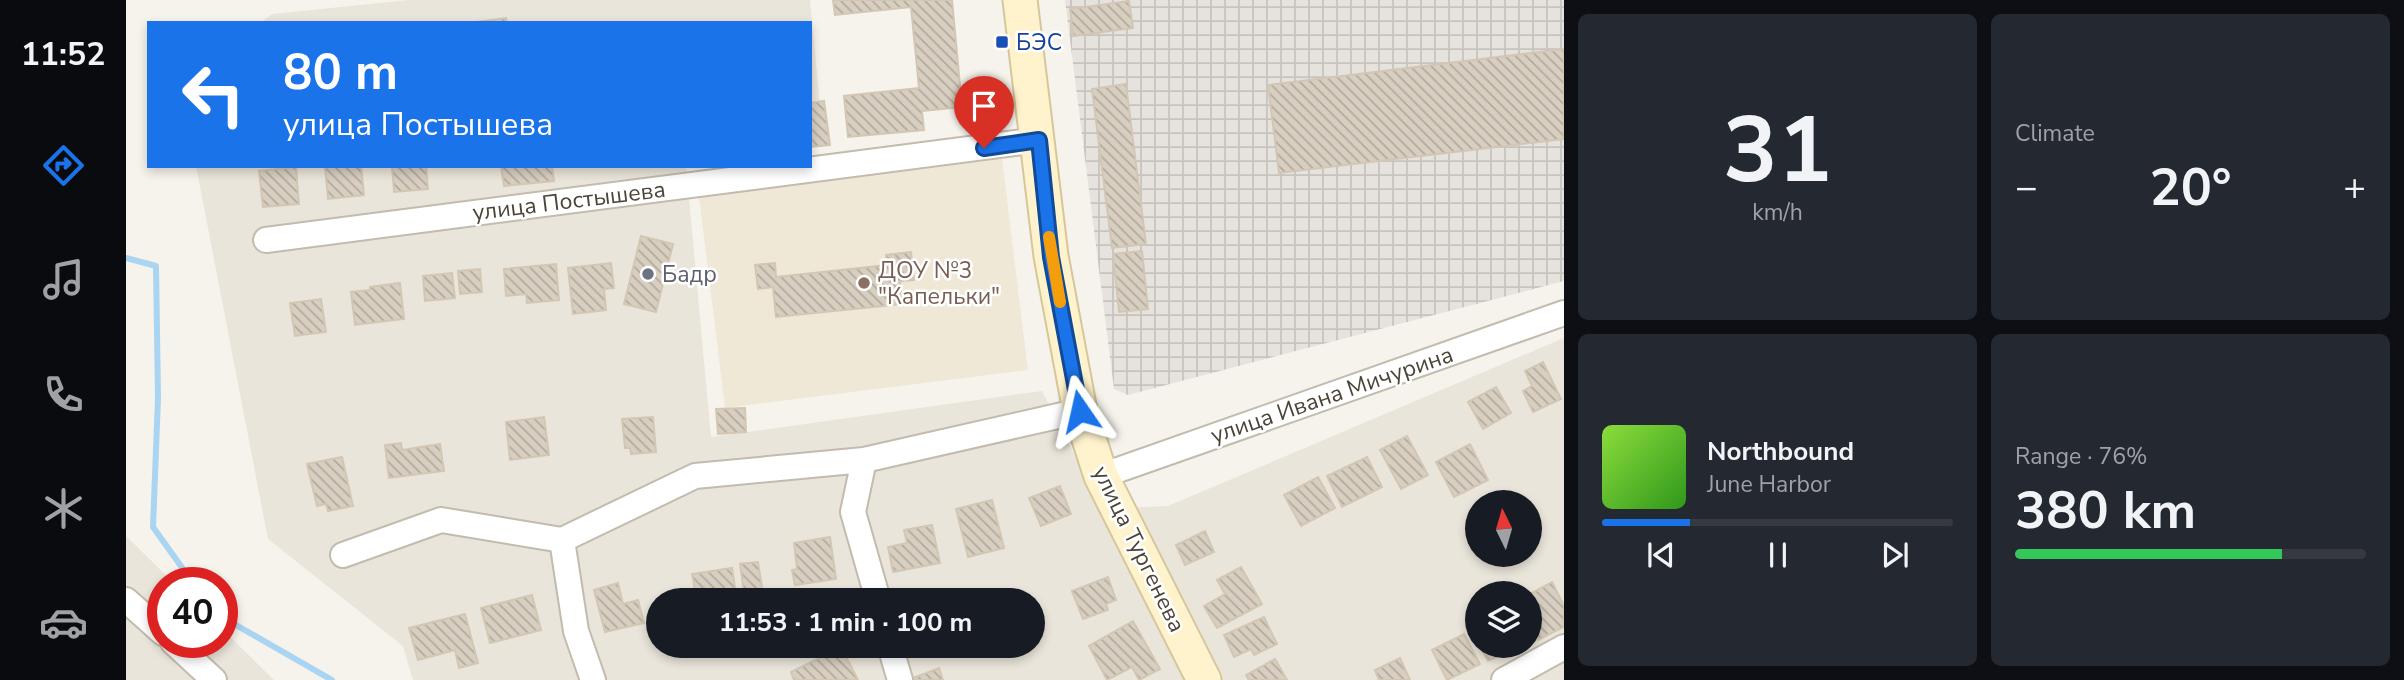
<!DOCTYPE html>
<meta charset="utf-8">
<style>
:root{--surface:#171b24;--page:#242831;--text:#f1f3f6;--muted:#9ea1a6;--line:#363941;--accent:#1a73e8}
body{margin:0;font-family:"Nunito Sans",sans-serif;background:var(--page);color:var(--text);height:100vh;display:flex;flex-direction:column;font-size:26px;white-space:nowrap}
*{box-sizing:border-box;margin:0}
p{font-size:23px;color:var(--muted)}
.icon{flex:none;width:38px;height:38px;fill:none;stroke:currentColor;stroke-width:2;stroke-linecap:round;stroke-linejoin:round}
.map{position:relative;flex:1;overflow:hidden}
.panel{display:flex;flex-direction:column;gap:14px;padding:14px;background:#0d0f14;width:840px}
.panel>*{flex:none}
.guide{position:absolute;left:21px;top:21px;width:665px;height:147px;border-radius:0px;box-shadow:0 4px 10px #0003;background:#1a73e8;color:#fff;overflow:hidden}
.needle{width:46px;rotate:355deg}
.tools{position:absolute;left:1339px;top:490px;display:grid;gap:14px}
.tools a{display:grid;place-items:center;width:77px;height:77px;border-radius:50%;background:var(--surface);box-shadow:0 4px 10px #0003;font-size:35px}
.speed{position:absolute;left:21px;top:567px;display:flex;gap:14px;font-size:35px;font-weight:700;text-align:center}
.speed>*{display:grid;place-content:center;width:91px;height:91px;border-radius:50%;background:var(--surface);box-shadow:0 4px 10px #0003;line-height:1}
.speed .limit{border:10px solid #d22;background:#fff;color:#111}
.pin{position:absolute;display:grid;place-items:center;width:60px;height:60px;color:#fff;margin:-72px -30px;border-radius:50% 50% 50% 0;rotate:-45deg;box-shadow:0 0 7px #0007}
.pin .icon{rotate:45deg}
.me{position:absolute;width:77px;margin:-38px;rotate:349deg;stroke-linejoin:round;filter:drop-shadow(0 0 5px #0008)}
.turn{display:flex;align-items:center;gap:24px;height:147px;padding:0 21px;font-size:32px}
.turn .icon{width:91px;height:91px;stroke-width:2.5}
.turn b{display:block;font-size:49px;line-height:60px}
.big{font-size:52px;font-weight:700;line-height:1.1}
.panel .widget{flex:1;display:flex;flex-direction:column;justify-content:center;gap:10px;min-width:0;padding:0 24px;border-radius:10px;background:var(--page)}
.panel .dial{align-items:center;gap:0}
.dial b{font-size:91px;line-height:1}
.song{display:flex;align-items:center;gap:21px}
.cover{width:84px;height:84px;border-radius:10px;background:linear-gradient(135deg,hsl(90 70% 55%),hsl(110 70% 35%))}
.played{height:7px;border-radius:4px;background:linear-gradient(90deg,var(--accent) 25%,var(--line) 25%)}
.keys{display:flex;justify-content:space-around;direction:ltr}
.heat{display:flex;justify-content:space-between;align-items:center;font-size:38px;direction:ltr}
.charge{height:10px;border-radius:5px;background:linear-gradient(90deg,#34c759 76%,var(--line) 0)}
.panel .tiles{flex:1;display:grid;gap:14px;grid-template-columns:repeat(2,1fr)}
.trip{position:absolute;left:520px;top:588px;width:399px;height:70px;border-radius:35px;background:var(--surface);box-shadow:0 4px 10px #0003;font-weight:700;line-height:70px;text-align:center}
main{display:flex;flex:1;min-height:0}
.menu{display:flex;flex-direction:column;width:126px;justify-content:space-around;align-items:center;background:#090b0e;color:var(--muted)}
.menu .icon{width:49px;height:49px}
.menu .current{color:var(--accent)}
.menu b{font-size:32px;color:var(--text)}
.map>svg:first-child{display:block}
.residential{fill:#eae5da;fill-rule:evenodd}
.industrial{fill:url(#industrial-grid)}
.education{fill:#efe8d6}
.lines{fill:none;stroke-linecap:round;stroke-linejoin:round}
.stream{stroke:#a9d4f2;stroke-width:6}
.building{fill:url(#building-back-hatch);stroke:#d3c7b4;stroke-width:2}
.street-casing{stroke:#c2bbae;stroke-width:28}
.secondary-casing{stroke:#d6c79b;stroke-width:37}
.street{stroke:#fff;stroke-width:24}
.secondary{stroke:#fff3cd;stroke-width:33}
.route-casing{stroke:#114b97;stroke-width:18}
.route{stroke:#1a73e8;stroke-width:12}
.slow{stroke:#f59e0b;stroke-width:12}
.transit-dot{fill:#1a4fb4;stroke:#fff;stroke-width:2.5}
.worship-dot{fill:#6b7280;stroke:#fff;stroke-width:2.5}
.education-dot{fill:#8d6e63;stroke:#fff;stroke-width:2.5}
.labels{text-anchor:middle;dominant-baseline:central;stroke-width:5;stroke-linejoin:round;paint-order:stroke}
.transit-label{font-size:23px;fill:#164399;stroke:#fff;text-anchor:start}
.street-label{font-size:23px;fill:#4b4439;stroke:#fff}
.education-label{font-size:23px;fill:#785e54;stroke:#fff;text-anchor:start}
.worship-label{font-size:23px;fill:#5b616d;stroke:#fff;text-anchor:start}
</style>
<main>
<nav class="menu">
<b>11:52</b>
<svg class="icon current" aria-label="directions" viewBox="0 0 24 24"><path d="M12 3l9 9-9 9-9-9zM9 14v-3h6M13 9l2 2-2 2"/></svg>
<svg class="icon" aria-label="music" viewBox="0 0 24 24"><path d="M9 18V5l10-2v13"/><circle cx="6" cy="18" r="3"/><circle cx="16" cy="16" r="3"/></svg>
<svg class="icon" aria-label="phone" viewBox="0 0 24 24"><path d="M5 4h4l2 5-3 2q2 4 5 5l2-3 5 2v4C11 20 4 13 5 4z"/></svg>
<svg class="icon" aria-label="climate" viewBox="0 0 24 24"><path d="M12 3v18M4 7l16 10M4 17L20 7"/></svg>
<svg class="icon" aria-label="car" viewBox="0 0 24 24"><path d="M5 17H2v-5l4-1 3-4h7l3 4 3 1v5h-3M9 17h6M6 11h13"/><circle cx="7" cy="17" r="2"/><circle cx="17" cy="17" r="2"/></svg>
</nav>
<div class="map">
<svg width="1438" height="680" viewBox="0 0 1438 680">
<defs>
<pattern id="industrial-grid" width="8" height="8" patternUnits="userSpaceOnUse" patternTransform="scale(1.75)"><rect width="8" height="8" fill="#e6e2dd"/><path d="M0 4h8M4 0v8" fill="none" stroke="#c7c3be"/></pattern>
<pattern id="building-back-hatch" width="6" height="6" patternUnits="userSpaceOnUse" patternTransform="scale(1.75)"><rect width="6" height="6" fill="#d8cfc1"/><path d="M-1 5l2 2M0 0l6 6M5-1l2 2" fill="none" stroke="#b1aa9e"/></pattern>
</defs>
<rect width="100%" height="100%" fill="#f6f3ec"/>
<!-- residential -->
<path class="residential" d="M283,0H684L697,139L684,140V23H134L146,14Z
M70,166H560L585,437L916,391L976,509L1042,506L1438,338V680H287L277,646L142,539ZM1351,502H1404V555H1351ZM1351,593H1404V646H1351ZM532,600H906V646H532Z
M0,536L48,583H37V642H96V629L148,680H0Z"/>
<!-- industrial -->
<path class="industrial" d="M939,0H1438V281L1002,395L988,389Z"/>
<!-- education -->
<path class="education" d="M876,159L902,370L599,408L573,197Z"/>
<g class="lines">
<!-- stream -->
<path class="stream" d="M0,258L30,266L32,398L27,527L67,583
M96,617L206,680"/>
</g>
<!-- building -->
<path class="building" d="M707,0H826L836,107L796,111L798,130L722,137L718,96L793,88L785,7L709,15Z
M1003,1L1007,28L947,36L944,9Z
M380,18L381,23H342Z
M1438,49V139L1153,173L1142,85Z
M1000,84L1020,244L986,248L966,89Z
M698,101L704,145L684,147V103Z
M235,166L238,195L202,199L199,167Z
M266,166H300L302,189L268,192Z
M375,166H426L428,181L378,186Z
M170,167L173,204L137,207L133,171Z
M515,236L547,244L530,312L498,304Z
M1016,251L1022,309L993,312L987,254Z
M785,252L788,280L774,281L776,304L650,317L647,287L632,289L629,265L649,263L650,277L761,265L760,255Z
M485,263L488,288L478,289L480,310L447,314L442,268Z
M430,264L433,300L401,303L400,294L380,296L378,269Z
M354,269L356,292L334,294L332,271Z
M326,273L329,298L299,301L297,276Z
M274,283L278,319L229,325L225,292L244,290V287Z
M195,299L200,332L169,336L164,303Z
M1417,362L1435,399L1407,412L1397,391L1406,386L1399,371Z
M1370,387L1385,413L1357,429L1342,402Z
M619,408L620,432L592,434L590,409Z
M418,417L423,455L384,460L380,422Z
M527,417L530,452L505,454L504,448H499L496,419Z
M1281,436L1302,475L1275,489L1254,450Z
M275,443L276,450L314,444L318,471L263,478L259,445Z
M1344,444L1362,480L1328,497L1310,462Z
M216,457L227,506L202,511L200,504L191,506L181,464Z
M1241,457L1256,487L1216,507L1201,476Z
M1192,477L1209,508L1175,526L1158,495Z
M934,486L945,514L915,526L903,498Z
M866,500L878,548L842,557L830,509Z
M806,525L814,563L767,572L762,547L781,543L778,530Z
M1079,531L1088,552L1059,565L1050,545Z
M704,537L710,579L669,585L666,570L671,569L668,543Z
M632,562L638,600H619L614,564Z
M1115,567L1136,604L1091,628L1078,606L1099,594L1091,580Z
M606,568L611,600H571L566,574Z
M982,577L990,600L980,604L982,610L957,619L946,591Z
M1426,582L1438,606V627L1412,640L1404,622V594Z
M492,583L497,604L512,600L518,623L479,632L468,590Z
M406,595L415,630L364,643L355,608Z
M339,614L352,663L333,668L329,650L292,660L283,628Z
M1138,617L1151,644L1128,655L1125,649L1108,657L1098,635Z
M1007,621L1034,669L1013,680L1006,667L981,680L963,646Z
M1338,634L1354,664L1321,680L1306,650Z
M1354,646H1393L1362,661Z
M715,647L732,680H668L665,672Z
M1274,658L1284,680H1253L1249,670Z
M1149,659L1161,680H1123L1120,675Z
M813,668L817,680H782Z"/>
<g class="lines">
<defs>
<path id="street" d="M140,240L913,140
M738,460L727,512L752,600
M975,476L1438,313
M436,540L569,476L738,460L954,411
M436,540L450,631L467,680
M217,555L315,520L436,540
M0,600L37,633
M47,642L88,680
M764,646L774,680
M1378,680L1438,647"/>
<path id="secondary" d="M894,0L925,256L954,411L975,476L1078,680"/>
</defs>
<!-- street casing -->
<use href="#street" class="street-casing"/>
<!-- secondary casing -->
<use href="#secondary" class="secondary-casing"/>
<!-- street -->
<use href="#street" class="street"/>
<!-- secondary -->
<use href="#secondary" class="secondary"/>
</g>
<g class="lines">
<defs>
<path id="route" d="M858,148L913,140L925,257L954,411"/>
</defs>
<!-- route casing -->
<use href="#route" class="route-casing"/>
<!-- route -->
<use href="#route" class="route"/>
<!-- slow -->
<path class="slow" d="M923,237L934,302"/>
</g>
<!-- markers -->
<rect class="transit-dot" x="869" y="35" width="14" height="14" rx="3.5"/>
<circle class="worship-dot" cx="522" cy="274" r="7"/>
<circle class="education-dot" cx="738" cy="283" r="7"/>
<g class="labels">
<!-- transit labels -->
<g class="transit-label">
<text x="890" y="42">БЭС</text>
</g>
<!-- street labels -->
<g class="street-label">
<text transform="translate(443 201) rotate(-7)">улица Постышева</text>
<text transform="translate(1206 395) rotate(-19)">улица Ивана Мичурина</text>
<text transform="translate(1013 549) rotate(64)">улица Тургенева</text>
</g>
<!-- education labels -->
<g class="education-label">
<text x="752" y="270">ДОУ №3<tspan x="752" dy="26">"Капельки"</tspan></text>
</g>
<!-- worship labels -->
<g class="worship-label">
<text x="536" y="274">Бадр</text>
</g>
</g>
</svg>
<div class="tools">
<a><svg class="needle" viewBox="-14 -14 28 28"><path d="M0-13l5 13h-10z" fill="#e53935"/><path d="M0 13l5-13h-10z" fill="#9ea1a6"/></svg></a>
<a><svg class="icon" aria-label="layers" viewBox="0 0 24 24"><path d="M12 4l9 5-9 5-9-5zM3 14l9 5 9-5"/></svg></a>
</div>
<div class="speed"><div class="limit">40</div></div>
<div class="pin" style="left:858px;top:148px;background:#d93025"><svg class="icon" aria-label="arrive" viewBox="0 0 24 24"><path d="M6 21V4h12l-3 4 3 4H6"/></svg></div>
<svg class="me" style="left:954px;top:411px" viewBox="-20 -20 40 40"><path d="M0-17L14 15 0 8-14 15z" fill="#1a73e8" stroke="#fff" stroke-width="4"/></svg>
<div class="trip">11:53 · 1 min · 100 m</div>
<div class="guide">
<div class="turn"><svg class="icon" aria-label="left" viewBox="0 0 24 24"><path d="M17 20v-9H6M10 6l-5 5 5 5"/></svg><div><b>80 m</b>улица Постышева</div></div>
</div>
</div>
<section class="panel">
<div class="tiles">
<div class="widget dial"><b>31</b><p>km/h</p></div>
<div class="widget"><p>Climate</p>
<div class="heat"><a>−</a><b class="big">20°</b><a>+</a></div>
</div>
<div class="widget">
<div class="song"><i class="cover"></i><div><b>Northbound</b><p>June Harbor</p></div></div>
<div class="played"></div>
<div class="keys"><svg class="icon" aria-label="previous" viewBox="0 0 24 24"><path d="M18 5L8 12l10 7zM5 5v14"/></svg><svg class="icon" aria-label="pause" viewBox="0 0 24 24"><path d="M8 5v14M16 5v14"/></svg><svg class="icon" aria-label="next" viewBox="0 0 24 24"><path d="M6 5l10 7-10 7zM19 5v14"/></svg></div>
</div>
<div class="widget"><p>Range · 76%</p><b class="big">380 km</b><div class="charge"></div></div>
</div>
</section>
</main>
